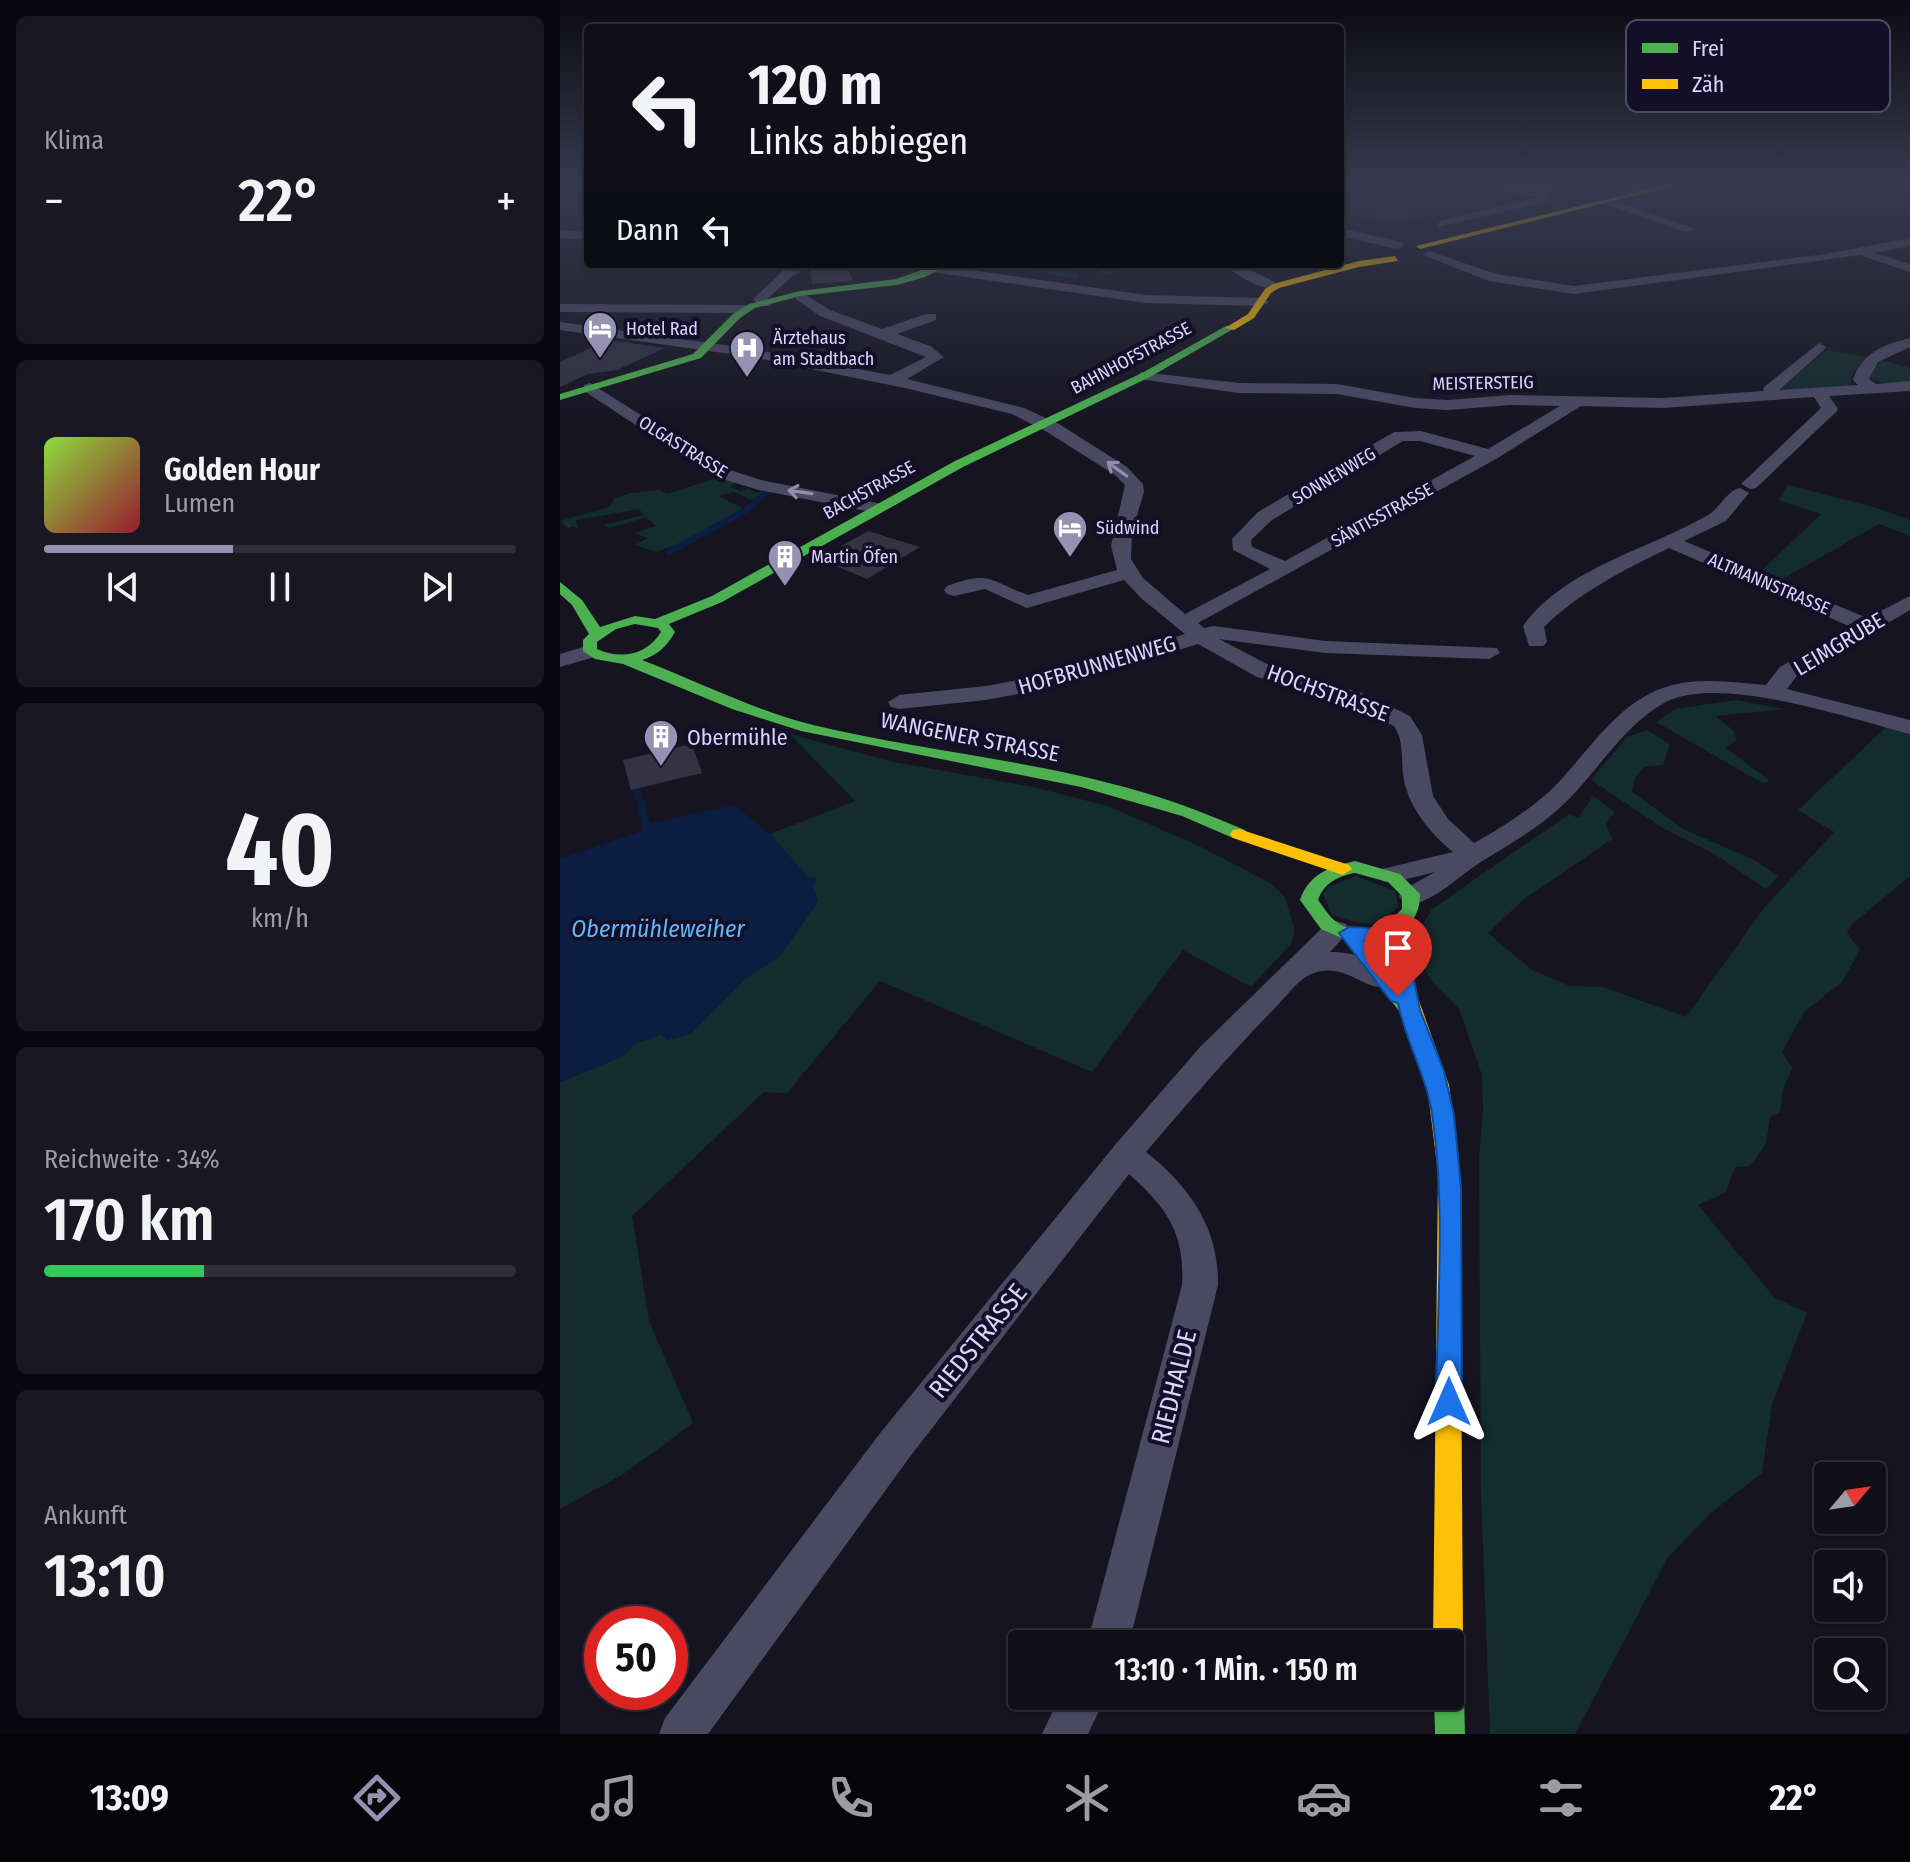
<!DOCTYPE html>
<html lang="de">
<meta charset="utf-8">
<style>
:root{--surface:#100f19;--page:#191822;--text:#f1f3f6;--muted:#9c9ca2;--line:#302f38;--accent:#9591b1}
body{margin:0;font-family:"Fira Sans Condensed",sans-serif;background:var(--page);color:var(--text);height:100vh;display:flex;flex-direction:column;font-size:30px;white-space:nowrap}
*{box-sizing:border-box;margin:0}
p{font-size:26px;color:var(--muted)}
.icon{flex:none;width:44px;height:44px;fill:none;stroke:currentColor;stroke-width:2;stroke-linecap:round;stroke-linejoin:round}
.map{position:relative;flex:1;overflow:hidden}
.side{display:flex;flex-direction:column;gap:16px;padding:16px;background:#09080e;width:560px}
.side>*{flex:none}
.banner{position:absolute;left:24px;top:24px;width:760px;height:244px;border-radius:8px;box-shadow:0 2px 6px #0004,0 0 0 2px var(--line);background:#100f19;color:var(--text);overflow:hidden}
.needle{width:52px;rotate:61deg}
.fabs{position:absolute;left:1254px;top:1462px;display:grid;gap:16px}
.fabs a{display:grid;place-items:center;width:72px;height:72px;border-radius:8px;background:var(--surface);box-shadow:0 2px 6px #0004,0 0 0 2px var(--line);font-size:40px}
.speed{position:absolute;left:24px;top:1606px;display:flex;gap:16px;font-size:40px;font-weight:700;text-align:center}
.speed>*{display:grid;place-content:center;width:104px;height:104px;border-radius:50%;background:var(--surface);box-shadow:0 2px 6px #0004,0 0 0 2px var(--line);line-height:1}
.speed .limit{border:12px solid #d22;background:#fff;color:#111}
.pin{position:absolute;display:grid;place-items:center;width:68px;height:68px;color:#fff;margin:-82px -34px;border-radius:50% 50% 50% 0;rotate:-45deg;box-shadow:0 0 8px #0007}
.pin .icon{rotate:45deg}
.me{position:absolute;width:88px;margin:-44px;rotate:0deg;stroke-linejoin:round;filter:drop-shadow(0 0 6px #0008)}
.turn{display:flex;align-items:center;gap:28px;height:168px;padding:0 32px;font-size:36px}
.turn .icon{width:104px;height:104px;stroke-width:2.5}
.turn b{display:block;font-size:56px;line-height:68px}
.then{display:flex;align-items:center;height:76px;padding:0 32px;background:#0003;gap:16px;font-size:30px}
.big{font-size:60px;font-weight:600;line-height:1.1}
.side .widget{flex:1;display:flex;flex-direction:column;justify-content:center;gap:12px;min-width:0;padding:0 28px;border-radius:12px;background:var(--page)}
.side .dial{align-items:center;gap:0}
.dial b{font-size:104px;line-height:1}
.song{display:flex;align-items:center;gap:24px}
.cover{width:96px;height:96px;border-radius:12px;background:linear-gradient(135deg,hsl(90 70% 55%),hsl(350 70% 35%))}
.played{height:8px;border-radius:4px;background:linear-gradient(90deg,var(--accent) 40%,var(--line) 40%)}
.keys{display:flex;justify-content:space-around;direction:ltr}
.heat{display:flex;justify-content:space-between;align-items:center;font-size:44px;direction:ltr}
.charge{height:12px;border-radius:6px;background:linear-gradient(90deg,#34c759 34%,var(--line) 0)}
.trip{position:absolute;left:448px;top:1630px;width:456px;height:80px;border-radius:8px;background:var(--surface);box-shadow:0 2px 6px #0004,0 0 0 2px var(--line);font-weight:600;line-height:80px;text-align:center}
.tabs{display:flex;height:128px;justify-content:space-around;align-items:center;background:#06060a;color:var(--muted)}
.tabs .icon{width:56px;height:56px}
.tabs .on{color:var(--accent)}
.tabs b{font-size:36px;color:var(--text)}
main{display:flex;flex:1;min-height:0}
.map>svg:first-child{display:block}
.green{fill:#132c2d}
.water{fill:#0b1e41}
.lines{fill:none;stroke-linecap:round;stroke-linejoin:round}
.stream-far1{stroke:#0b1e41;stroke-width:6}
.stream{stroke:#0b1e41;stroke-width:8}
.building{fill:#343243}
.street-tunnel{stroke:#333142;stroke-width:13;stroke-dasharray:13 6;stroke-linecap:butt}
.street{fill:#4a4962;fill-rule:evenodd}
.fast{fill:#4caf50;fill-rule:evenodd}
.slow{fill:#ffc107;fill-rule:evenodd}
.oneway{stroke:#928eb0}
.route{fill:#1a73e8;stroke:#114b97;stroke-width:2;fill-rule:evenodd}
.labels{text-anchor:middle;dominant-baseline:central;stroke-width:8;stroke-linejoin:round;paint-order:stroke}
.far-poi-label{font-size:18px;fill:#d9d4ff;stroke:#130f26;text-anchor:start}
.far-street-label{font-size:18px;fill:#d9d4ff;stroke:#130f26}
.street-label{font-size:22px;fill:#d9d4ff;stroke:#130f26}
.poi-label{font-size:22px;fill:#d9d4ff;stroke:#130f26;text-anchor:start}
.water-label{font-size:24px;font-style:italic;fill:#62b6ff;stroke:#130f26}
.near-street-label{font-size:26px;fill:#d9d4ff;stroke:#130f26}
.key{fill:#130f26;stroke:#4e4a67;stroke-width:2}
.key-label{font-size:22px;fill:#d9d4ff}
</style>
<main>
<section class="side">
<div class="widget"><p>Klima</p>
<div class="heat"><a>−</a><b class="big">22°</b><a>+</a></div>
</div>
<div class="widget">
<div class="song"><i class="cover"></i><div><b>Golden Hour</b><p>Lumen</p></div></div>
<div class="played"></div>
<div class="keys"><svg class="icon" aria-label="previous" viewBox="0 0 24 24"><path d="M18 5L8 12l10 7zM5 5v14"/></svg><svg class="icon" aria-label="pause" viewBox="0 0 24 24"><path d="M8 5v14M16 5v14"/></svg><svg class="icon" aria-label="next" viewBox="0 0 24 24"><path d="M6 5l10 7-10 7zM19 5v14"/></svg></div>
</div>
<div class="widget dial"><b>40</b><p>km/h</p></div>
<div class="widget"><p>Reichweite · 34%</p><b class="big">170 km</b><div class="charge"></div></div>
<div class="widget"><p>Ankunft</p><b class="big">13:10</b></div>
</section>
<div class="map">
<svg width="1350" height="1734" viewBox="0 0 1350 1734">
<rect width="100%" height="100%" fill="#161421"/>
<!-- green -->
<path class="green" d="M831,206L861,214H847L848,218L873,217L845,221L780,215L782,208L789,210L786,214L801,215L803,211L818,214L821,211L818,210Z
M442,264H561L554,271L558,272L548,275L539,273L540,267L517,266L514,271L520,275L515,279Z
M1267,350L1305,357L1291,377V386L1217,390Z
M1321,360L1350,368V382L1330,385L1312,379L1310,375Z
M157,478L175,483L170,487L181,491L189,489L196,493L210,489L195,501L174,492L158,496L186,510L157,528L97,552L75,545L88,538L74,533L96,526L86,517L50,528L44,525L84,515L79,509L16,520L18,529L14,526L8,528L0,521L49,507L55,498L71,493L99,490L107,494Z
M1228,485L1317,508L1350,520V536L1319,524L1216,583L1197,575L1261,514L1218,500Z
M1175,700L1225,709L1155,716L1174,731L1177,739L1166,748L1210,781L1202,783L1096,722L1115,709Z
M1326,727L1350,733V876L1291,925L1287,933L1300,950L1282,982L1244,1012L1222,1052L1232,1068L1223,1090L1220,1112L1210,1117L1206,1144L1190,1166L1175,1167L1165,1193L1138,1205L1214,1297L1247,1313L1212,1404L1202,1473L1152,1512L1108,1557L1015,1734H930L921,1494L919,1158L923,1108L922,1075L899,1009L874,984L860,962L858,943L862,926L872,909L1009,814L1018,818L1033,796L1055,812L1046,824L1052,839L963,900L928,933L972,970L1010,986L1043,987L1126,1017L1204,908L1274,832L1238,810Z
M1087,730L1110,744L1103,765L1084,767L1075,777L1072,792L1125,830L1192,859L1219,876L1206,889L1153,853L1103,828L1031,780L1067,737Z
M230,734L329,761L473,787L548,806L639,846L710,883L725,897L735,931L731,944L691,987L623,950L532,1072L320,981L227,1093L204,1092L72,1216L89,1321L133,1423L65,1473L0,1509V1082L63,1056L75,1044L101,1034L107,1040L130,1034L186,978L220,956L258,901L248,878L210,834L295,801Z
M796,876L835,891L838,906C816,932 802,924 772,915L763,894L768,887Z"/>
<!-- water -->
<path class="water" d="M174,805L210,834L248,877L256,878L253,886L258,901L220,956L186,978L130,1034L107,1040L101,1034L75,1044L63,1056L0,1082V859L80,832L86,824Z"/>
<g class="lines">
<!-- stream-far1 -->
<path class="stream-far1" d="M109,552L186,510L210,489"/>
<!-- stream -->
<path class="stream" d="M77,790L88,832"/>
</g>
<!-- building -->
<path class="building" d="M249,264H285L293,281L252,284Z
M49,340L105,348L57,370L28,374L0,387V362Z
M308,531L360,547L307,579L259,559Z
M132,744L142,773L71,790L63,760Z"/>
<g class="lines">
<!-- street-tunnel -->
<path class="street-tunnel" d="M230,272L239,264"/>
<!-- street -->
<path class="street" d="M0,184H28V190L0,189Z
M907,184L973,188L1011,184L986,192L990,195L989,201L879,227V221L979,197Z
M1055,184H1072L1091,192L1085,195Z
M1045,200H1053L1135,229L1125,232L1045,204Z
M780,228L842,242L844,245L838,249L780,236Z
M0,230L28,232V240L0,238Z
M1350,238V246L1314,253L1350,264V272L1300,255L1014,294L929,281L863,255L869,251L936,274L1014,286L1266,254Z
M664,264H678L723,286C709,296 675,275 664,264Z
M376,265L586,295L702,298L709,302L702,306L586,303L371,272V266Z
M225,269L237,272L208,298L212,303L210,306H200L193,299Z
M241,292L270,310L322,329L366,314H376V320L337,334L370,346L384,357L347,379L464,408L499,424L567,467L583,484L584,492L572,532L571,559L583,578L625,614L710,569L673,550L672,539L698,512L834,432L861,431L928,449L1000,406L950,405L888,410L855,408L777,394L679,393L586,380L578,375L581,372L679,383L777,384L855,398L888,400L950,395L1103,398L1203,391L1204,387L1259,343L1266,347L1264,350L1219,390L1298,385L1293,380C1301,353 1325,344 1350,338V347L1318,362L1309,379L1316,384L1350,381V391L1269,396L1278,409L1276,412L1196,488L1190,489L1181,484L1261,408L1254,397L1103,408L1021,406L936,459L638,623L644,628L654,626L765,641L937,648L940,653L929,659L765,653L659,639L713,667L805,694L850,716L862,735L873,796L888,819L914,843C942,828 966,812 990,791C1022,760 1050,713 1091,693C1127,675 1168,682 1206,685L1220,667L1291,627L1109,548C1063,570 1020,592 984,627L987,642L983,646H969L963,626C1006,567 1088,550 1148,515C1160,508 1166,491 1180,488L1189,493L1166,521L1124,541L1307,618L1350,596V610L1236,677L1227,689L1350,720V734C1291,719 1161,674 1106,702C1066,723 1039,769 1008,800C984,824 957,840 929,857C902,872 883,896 852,905L843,902L839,896L843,890L875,872L831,883L822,881L818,875L822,869L893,852C869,832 847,806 843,774C841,757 844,741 834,726L789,704L697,677L638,644L510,684L426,700L339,709L331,707L328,702L339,695L426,686L506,671L625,634L582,599L564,580L467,608L425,589L394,596L387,594L384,590L387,586C431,570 429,581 468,595L557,570L551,546L565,485L555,475L487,432L452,414L345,388L192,357L0,330V322L192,349L330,375L366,357L260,316L236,299V293ZM843,441H860L915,456L725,561L692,547L691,540L712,520Z
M0,304L186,305L193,309L186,313L0,312Z
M30,383L167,469L201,480L322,504L325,508L316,513L199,490L155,477L24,391V385Z
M30,645L41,651L38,656L0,667V654Z
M776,921L786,924L790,930L770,952C792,952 823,959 835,979L831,986C804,994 785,958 749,975C737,981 724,999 714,1009C669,1055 628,1103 586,1152C630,1187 659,1228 658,1285L569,1644H527L622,1285C625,1233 607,1208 569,1174L349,1458L148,1734H99L105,1718L321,1432L555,1145L640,1047L766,924Z
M500,1696H546L528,1734H482Z"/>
<!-- fast -->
<path class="fast" d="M379,264H390L365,277L337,285L240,296L195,308L180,318L141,358L0,400V394L133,354L173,314L189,304L240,291L336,279Z
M666,326L675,328L590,377L403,467L162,602L109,624L115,632C107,646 98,655 82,660C139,682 194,710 253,725C362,751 475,760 582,792C618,802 651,816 685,830L688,834L685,838H673L622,816L521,787L241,731L172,709L63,664L35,659L23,651V640L29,634L12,605L0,594V582L22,600L40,627L75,616L95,619L152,596L395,461L582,373ZM75,624L98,628L101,632C87,655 61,660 37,649V642L56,629Z
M795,861L840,874L860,894C860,926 836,940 806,941L853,1001L856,1006L853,1011H839L784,939L761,929L740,900C749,874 769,867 795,861ZM795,873L828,882L842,896V909C825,928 795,938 774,920C768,915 763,906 758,900C764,883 778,876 795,873Z
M890,1681L900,1685L904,1696L905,1734H875L874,1696H890Z"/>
<!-- slow -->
<path class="slow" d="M1109,184H1122L860,249L856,246Z
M835,256L838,261L799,267L719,288L711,293L694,318L674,330L665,328L688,314L705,289L713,284L799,261Z
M679,829L789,865L792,869L783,875L777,873L673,838L670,834L673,830Z
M834,923L843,929L853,984L889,1085L900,1173L903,1644L898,1654L890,1658V1644H873L878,1173L867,1085L833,984L825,929Z"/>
</g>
<!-- one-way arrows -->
<defs><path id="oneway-shaft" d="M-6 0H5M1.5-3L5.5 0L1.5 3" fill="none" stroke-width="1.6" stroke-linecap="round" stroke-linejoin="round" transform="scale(2)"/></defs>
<g class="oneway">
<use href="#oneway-shaft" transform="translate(557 469) rotate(-144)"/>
<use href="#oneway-shaft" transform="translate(240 492) rotate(-172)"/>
</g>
<!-- sky -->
<linearGradient id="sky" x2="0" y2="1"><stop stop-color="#0c0b12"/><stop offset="0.43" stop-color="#363a4e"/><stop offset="1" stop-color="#363a4e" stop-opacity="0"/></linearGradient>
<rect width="1350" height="427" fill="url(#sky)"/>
<!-- route -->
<path class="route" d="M834,922L844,929L860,1010L884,1071L894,1115L901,1188L902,1402L898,1410L889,1414L880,1410L876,1402C877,1307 886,1208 872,1114C866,1074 845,1040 838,1003L831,1001L779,933L789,927L812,928ZM826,937L833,976L805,941Z"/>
<!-- icons -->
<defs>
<symbol id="hotel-pin" viewBox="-11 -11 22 30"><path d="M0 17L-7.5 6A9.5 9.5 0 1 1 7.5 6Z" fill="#9591b1" stroke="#130f26"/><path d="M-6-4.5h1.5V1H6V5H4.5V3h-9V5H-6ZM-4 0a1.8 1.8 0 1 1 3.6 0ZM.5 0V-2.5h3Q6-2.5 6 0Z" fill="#fff"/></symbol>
<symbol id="hospital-pin" viewBox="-11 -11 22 30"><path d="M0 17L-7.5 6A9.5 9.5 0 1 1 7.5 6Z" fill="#9591b1" stroke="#130f26"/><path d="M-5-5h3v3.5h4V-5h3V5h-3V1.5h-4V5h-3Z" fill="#fff"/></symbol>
<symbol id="building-pin" viewBox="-11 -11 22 30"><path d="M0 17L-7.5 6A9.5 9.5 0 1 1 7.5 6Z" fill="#9591b1" stroke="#130f26"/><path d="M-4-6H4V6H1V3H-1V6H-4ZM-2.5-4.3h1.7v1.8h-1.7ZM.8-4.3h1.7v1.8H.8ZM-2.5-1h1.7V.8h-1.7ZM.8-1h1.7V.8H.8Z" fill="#fff"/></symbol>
</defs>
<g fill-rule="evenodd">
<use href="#hotel-pin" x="20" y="309" width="40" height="54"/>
<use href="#hospital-pin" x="167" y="328" width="40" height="54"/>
<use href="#hotel-pin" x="490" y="508" width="40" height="54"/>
<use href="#building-pin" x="205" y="537" width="40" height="54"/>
<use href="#building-pin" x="81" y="717" width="40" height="54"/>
</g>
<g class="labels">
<!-- far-poi labels -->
<g class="far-poi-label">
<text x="66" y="329">Hotel Rad</text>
<text x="213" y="338">Ärztehaus<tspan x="213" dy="21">am Stadtbach</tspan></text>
<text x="536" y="528">Südwind</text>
<text x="251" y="557">Martin Öfen</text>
</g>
<!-- far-street labels -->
<g class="far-street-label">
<text transform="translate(571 358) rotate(-28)">BAHNHOFSTRASSE</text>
<text transform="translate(923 383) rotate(-1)">MEISTERSTEIG</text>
<text transform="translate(123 447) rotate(32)">OLGASTRASSE</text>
<text transform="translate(774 476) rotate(-31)">SONNENWEG</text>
<text transform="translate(309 490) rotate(-29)">BACHSTRASSE</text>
<text transform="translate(822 515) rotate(-29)">SÄNTISSTRASSE</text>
<text transform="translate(1209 584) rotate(23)">ALTMANNSTRASSE</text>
</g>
<!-- street labels -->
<g class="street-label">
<text transform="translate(1279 644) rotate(-31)">LEIMGRUBE</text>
<text transform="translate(537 665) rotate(-16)">HOFBRUNNENWEG</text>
<text transform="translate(768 693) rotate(20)">HOCHSTRASSE</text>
<text transform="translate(410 737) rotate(11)">WANGENER STRASSE</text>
</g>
<!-- poi labels -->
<g class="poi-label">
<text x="127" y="737">Obermühle</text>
</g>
<!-- water labels -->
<g class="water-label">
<text x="98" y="929">Obermühleweiher</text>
</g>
<!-- near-street labels -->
<g class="near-street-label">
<text transform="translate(418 1341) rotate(-51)">RIEDSTRASSE</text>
<text transform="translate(614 1387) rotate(-76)">RIEDHALDE</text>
</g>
</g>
<!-- legend -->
<rect x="1066" y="20" width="264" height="92" rx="12" class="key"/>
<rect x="1082" y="43" width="36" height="10" fill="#4caf50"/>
<rect x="1082" y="79" width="36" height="10" fill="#ffc107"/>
<g class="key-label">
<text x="1132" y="56">Frei</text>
<text x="1132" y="92">Zäh</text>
</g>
</svg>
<div class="fabs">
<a><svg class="needle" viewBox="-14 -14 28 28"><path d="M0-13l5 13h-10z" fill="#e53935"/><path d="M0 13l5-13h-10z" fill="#9c9ca2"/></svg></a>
<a><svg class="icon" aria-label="sound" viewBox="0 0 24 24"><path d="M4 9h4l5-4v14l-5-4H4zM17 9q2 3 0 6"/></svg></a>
<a><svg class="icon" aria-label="search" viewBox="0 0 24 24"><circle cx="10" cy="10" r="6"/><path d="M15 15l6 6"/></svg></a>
</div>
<div class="speed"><div class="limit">50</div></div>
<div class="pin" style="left:838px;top:996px;background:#d93025"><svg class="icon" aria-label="arrive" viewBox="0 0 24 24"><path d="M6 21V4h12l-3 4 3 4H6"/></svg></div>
<svg class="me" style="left:889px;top:1402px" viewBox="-20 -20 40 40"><path d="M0-17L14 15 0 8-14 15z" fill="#1a73e8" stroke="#fff" stroke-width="4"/></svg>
<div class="trip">13:10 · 1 Min. · 150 m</div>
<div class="banner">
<div class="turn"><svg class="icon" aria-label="left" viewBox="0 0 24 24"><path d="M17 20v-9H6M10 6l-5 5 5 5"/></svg><div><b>120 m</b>Links abbiegen</div></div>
<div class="then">Dann<svg class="icon" aria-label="left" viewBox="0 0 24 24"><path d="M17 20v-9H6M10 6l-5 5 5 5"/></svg></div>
</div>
</div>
</main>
<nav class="tabs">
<b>13:09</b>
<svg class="icon on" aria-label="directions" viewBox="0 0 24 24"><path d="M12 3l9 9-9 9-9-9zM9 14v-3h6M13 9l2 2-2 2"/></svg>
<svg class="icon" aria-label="music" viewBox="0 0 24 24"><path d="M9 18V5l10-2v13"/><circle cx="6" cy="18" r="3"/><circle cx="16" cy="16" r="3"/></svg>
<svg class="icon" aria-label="phone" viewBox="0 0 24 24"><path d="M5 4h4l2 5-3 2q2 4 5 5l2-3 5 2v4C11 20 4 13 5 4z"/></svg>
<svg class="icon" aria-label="climate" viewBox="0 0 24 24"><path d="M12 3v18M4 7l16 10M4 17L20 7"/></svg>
<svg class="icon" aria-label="car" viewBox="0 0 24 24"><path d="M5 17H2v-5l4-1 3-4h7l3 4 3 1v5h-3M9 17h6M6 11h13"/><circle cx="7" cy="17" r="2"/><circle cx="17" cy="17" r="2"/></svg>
<svg class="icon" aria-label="filters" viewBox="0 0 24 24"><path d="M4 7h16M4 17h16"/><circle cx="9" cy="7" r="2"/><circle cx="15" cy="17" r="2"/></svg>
<b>22°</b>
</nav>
